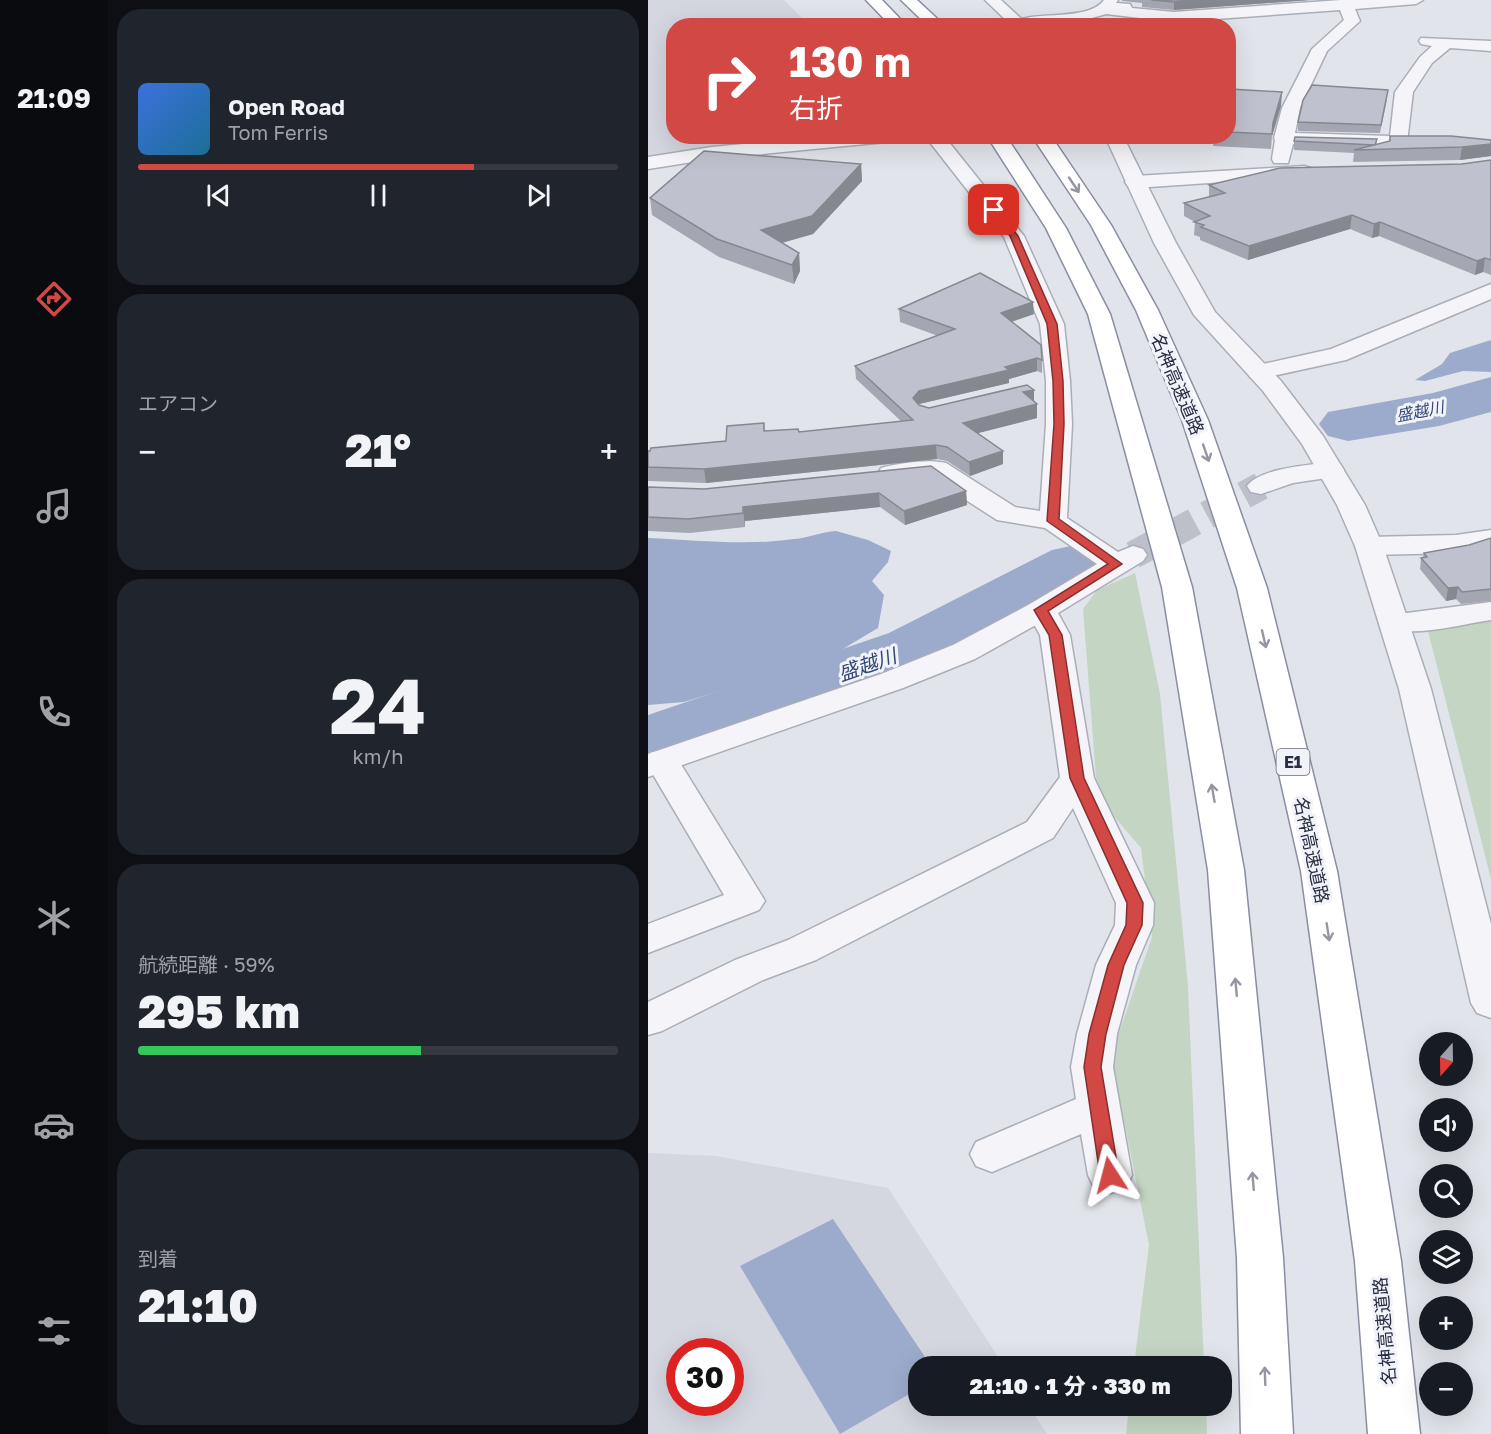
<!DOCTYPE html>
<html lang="ja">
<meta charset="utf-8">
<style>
:root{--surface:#171b24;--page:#20242c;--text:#f1f3f6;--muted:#9ea1a6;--line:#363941;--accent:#d14845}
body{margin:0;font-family:"Golos Text","Noto Sans JP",sans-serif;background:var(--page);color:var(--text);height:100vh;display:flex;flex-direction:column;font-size:22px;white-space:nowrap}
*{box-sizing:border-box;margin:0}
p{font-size:20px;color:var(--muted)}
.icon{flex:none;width:33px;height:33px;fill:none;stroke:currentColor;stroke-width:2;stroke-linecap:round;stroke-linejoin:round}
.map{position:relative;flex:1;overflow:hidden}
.details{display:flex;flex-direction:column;gap:9px;padding:9px;background:#0d0f14;width:540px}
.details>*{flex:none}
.banner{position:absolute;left:18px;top:18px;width:570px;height:126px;border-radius:24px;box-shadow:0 6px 24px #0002;background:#d14845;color:#fff;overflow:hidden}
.needle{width:39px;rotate:200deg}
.buttons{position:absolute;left:771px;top:1032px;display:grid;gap:12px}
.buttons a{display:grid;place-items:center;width:54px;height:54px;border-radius:50%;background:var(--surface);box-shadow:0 6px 24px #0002;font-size:30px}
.speed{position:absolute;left:18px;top:1338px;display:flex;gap:12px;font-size:30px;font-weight:700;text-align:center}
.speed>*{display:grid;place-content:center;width:78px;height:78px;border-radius:50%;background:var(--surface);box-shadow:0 6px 24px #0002;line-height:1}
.speed .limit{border:9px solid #d22;background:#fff;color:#111}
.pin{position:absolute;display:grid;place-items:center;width:51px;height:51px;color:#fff;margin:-26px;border-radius:12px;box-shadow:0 3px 9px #0006}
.me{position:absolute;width:66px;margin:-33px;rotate:351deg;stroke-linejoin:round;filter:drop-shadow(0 0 4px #0008)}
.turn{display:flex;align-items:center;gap:21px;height:126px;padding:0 24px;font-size:27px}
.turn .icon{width:78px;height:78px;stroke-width:2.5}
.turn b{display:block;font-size:42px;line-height:51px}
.big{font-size:45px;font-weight:800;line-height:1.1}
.details .widget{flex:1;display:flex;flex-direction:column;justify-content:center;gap:9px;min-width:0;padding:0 21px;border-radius:24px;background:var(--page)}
.details .dial{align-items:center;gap:0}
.dial b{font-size:78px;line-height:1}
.song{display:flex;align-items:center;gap:18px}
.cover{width:72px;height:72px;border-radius:9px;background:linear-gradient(135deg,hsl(220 70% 55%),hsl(200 70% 35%))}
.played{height:6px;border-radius:3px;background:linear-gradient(90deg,var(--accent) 70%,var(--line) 70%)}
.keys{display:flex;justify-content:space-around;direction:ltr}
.heat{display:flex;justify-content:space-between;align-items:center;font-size:33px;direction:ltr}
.charge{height:9px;border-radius:4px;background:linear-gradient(90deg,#34c759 59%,var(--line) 0)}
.trip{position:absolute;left:260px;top:1356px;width:324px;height:60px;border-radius:24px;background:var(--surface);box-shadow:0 6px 24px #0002;font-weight:800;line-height:60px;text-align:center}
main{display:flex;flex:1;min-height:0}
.tab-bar{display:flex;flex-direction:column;width:108px;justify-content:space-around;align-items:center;background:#090b0e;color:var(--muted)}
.tab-bar .icon{width:42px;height:42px}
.tab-bar .on{color:var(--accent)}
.tab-bar b{font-size:27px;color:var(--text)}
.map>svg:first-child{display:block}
.built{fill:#d4d6e0;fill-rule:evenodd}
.green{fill:#c4d5c3}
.water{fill:#9cabcb}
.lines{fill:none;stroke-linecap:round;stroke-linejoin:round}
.river{fill:#9cabcb;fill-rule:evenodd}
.minor-tunnel{stroke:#bdc0c9;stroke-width:28;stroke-dasharray:28 14;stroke-linecap:butt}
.minor-casing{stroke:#aaaeb9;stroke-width:3}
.tertiary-casing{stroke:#aaaeb9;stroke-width:3}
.motorway-casing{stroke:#898ea2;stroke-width:3}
.minor{fill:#f5f5f9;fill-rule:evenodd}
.tertiary{fill:#f5f5f9;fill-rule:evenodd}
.motorway{fill:#fff;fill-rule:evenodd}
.wall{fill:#a4a7b1}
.shaded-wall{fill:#868890}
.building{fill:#bfc2ce;stroke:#868890;stroke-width:1.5}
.oneway{stroke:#9497a1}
.route{fill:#d14845;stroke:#882f2d;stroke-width:1.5}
.labels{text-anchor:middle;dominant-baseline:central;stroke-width:6;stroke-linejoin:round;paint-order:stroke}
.far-water-label{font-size:16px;font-style:italic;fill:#334678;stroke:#f2f3f8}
.shield{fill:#f2f3f8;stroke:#656a79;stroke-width:1.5}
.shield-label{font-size:16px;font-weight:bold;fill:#292f43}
.street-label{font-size:18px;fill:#292f43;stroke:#f2f3f8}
.water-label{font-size:20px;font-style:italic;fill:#334678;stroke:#f2f3f8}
</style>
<main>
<nav class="tab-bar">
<b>21:09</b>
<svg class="icon on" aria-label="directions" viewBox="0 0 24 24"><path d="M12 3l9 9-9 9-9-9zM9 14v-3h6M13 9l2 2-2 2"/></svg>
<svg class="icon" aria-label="music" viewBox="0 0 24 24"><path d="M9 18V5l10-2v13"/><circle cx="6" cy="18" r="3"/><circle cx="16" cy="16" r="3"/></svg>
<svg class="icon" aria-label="phone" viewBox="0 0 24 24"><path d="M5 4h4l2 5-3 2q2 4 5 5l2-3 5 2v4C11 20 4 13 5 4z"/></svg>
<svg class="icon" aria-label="climate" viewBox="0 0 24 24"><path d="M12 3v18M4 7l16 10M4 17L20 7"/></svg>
<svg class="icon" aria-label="car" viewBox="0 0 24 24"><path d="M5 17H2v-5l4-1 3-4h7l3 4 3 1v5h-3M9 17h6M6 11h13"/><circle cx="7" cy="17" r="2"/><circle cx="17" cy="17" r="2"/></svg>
<svg class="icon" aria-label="filters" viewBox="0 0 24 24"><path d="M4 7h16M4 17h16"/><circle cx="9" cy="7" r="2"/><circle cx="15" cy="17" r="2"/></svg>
</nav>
<section class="details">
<div class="widget">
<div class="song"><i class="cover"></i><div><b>Open Road</b><p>Tom Ferris</p></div></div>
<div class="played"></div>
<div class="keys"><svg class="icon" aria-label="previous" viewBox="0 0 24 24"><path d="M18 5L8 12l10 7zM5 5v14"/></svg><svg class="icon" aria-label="pause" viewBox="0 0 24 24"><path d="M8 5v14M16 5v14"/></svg><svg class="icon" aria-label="next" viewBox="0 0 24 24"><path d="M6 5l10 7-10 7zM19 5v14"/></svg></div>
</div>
<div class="widget"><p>エアコン</p>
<div class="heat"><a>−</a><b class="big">21°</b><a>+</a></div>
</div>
<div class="widget dial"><b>24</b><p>km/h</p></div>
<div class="widget"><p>航続距離 · 59%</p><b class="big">295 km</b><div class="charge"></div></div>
<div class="widget"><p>到着</p><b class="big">21:10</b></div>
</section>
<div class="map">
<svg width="843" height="1434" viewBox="0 0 843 1434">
<rect width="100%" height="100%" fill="#e2e4eb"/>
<!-- built -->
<path class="built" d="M0,0H136L161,25L26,26V136L191,137L0,159Z
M0,1153L68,1156L240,1188L356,1366H270V1406H381L399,1434H0ZM32,1352H82V1402H32Z"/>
<!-- green -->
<path class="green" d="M487,573L512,694L540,986L556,1366H486L501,1245L463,1056L504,937L493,848L464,814L448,778L435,609L449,590Z
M843,620V879L780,631Z
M481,1406H558L559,1434H478Z"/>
<!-- water -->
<path class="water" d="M843,340V372L815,371L777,381L767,380L794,364L802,353Z
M188,531L220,540L243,551L240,562L224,581L236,595L230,628L193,650L136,671L36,702L0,705V538C48,540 98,546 146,539C160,538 173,532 188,531Z
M185,1219L283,1366H270V1389L192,1434L92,1266Z"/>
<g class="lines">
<!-- river -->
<path class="river" d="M843,377V412L791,426L700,441L680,436L671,424L680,412L785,393Z
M427,545L450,550L459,564L450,578L291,663L26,756L0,763V715L241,633L404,550Z"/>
<!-- minor-tunnel -->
<path class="minor-tunnel" d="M485,555L613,486"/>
<defs>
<path id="minor" d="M456,0H470L468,3L482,4L484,8L526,12L693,0H775L768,4L707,9L712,21L679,51L652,108L647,133L742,136L747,92L772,57L784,46L773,44L771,41L773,38L843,41V51L802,48L784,63L765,92L759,142L757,146L645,144L640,163H626L624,159L627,140L626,138L634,108L664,49L696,20L692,10L526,22L458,14L426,23L401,26L365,24C379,9 440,23 456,0Z
M277,136H296L376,236L416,324L422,381L424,424L419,518L470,552L485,546L495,549L499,555L495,561L410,613L422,635L446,778L506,903L505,925L488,965L469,1034L465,1067L484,1175L478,1188L462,1193L446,1188L440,1175L433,1134L344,1172L328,1166L322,1154L328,1142L428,1099L423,1067L429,1034L448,965L467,925L468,903L425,808L405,838L168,960L115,980L14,1031L0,1035V1002L87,960L140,940L379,822L412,777L392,635L378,610L382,604L449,564L397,528L349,520L284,478L243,482L233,480L230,474L233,468C253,463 279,459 298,463L367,507L392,511L398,424V381L392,324L356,237Z
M656,166L663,168L666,172L663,176L487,188L480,186L477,182L480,178L487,176Z
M843,284V299L698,360L611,379L602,377L599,372L602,367L683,349Z
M683,462L692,464L696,470L692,476L645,483L613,494L603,492L599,486C612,468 662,465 683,462Z
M843,530V548L808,553L721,555L711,552L707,546L711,540L721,537L808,535Z
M843,602V620C809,625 770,637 736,628L732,622L736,616Z
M14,750L26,753L117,901L111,910L0,953V924L76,895L0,766L2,753Z"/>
<path id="tertiary" d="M337,0H353L381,26H364Z
M176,136H247L245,140L238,142L64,159L0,169V157L64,147Z
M457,136H475L528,243L567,312L633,381L675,436L717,505L735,546L783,689L843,924V1018L829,1013L823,1003L751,689L707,546L689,505L654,444L615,391L546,315L506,243Z
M393,601L404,604L408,610L404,616L327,659L255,688L0,777V754L233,674L305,645L382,604Z"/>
<path id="motorway" d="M218,0H234L259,26H243Z
M253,0H269L297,26H280Z
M339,136H358L418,228L462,314L544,587L596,870L635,1258L645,1434H593L589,1258L560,870L514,587L440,314L398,228Z
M384,136H403L463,225L510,310L560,420L619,588L689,871L753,1261L772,1434H720L707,1261L653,871L589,588L534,420L488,310L443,225Z"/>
</defs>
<!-- minor casing -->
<use href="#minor" class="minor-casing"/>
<!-- tertiary casing -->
<use href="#tertiary" class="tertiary-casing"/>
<!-- motorway casing -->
<use href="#motorway" class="motorway-casing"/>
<!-- minor -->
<use href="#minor" class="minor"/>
<!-- tertiary -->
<use href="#tertiary" class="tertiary"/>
<!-- motorway -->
<use href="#motorway" class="motorway"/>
</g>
<!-- wall -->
<path class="wall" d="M474,0H662L526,10L494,7V3L474,1Z
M580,94L633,106L624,136L623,149L565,146L566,136H580Z
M739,99L732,133L650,131V122Z
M742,136L843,140V156L812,160L705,162L706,153L646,150V141L729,139L728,145L741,141Z
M843,160V275L835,272L827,275L731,236L724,238L702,229L600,260L552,240V237L546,235L547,222L536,216V203L561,197V185L814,164Z
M213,164L214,181L165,234L134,243L151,253L152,271L146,284L71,257L4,215L2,198Z
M251,309L386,314L364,322L394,360V373L389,371L361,379V383L271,404V405L281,408L386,401L389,404V418L329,433L355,464L322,476L299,461L289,459L58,483L0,481V451L78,441L116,423L117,431L151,432L253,421L208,379L207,366L290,336L252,322Z
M0,487L56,489L318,491L319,505L257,525L232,507L97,521V527L42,533L0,531Z
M843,538V601L813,604L808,599L798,601L772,569L773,558L775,557L776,553L821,545Z"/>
<!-- shaded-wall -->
<path class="shaded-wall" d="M557,0H662L526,10V2Z
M634,92L633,106L624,136L625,123Z
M843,144V156L812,160L814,147Z
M213,164L214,181L165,234L115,248L113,230Z
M704,215L702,229L600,260L601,246Z
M732,222L731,236L724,238L726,224Z
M151,253L152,271L146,284L144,265Z
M837,258L835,272L827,275L829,261Z
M385,302L386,314L353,325V313Z
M389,358V371L361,379V383L271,404L266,411L265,398L271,391Z
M386,390V403L375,392Z
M389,404V418L315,437V423Z
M288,445L289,459L58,483L56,469Z
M355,451V464L322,476L321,462Z
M318,491L319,505L257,525L256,511Z
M231,493L232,507L97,521V527L95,507Z
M810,587L808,599L798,601L800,588Z"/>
<!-- building -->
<path class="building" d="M503,0H557L526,2Z
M664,85L740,90L733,125L650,122L655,100Z
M582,89L634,92L625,123L624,134L580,132V94Z
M742,136H803L843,140V144L814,147L706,150L742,141Z
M647,137L729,139L727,145L646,141Z
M56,151L213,164L164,216L113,230L151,253L144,265L69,239L2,198Z
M843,160V260L837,258L829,261L732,222L726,224L704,215L601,246L553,227L556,225L546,222L562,216L536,203L577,193L561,185L632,168L814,164Z
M332,273L385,302L353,313L393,345L394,360L389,358L357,367L361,370L271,391L265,398L271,405L281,408L379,385L386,390L375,392L389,404L315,423L355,451L321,462L299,447L288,445L56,469L0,467V451H2L3,448L78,441L79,426L116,423V431L150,429L151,432L265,420L207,366L307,329L251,309Z
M283,466L318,491L256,511L231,493L95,507V513L40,519L0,517V487L56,489Z
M843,538V589L814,592L810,587L800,588L773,558L779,557L776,553L821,545Z"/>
<!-- one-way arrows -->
<defs><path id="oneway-shaft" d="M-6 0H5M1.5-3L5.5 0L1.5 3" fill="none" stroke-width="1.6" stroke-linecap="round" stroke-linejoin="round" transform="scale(1.5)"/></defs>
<g class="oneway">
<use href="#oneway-shaft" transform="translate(426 185) rotate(56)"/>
<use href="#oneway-shaft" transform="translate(558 453) rotate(71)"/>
<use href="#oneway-shaft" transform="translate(616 639) rotate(77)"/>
<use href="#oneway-shaft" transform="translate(565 793) rotate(-100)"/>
<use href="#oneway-shaft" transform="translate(680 932) rotate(81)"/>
<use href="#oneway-shaft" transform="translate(588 987) rotate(-95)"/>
<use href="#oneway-shaft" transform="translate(605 1181) rotate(-95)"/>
<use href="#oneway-shaft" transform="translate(617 1376) rotate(-92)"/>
</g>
<!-- route -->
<path class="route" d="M343,209H349L370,236L409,324L415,381L416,424L411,519L474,564L400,611L414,635L436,778L495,903L494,925L476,965L458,1034L453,1067L471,1175L468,1181L462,1183L455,1181L452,1175L436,1067L441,1034L460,965L478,925L479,903L422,778L401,635L386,610L460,564L399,521L406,424L405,381L399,324L362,236L343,212Z"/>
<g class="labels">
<!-- far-water labels -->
<g class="far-water-label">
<text transform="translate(772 411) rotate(-11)">盛越川</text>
</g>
<!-- shield labels -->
<rect class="shield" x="628.5" y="749" width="33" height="26" rx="4.5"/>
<g class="shield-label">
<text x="645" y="762">E1</text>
</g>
<!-- street labels -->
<g class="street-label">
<text transform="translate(530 384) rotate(67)">名神高速道路</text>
<text transform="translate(664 850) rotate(78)">名神高速道路</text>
<text transform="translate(736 1331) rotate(-95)">名神高速道路</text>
</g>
<!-- water labels -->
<g class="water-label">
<text transform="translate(219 664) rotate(-19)">盛越川</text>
</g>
</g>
</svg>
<div class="buttons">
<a><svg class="needle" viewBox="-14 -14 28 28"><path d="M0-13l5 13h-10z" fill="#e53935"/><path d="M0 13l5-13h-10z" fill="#9ea1a6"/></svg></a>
<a><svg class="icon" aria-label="sound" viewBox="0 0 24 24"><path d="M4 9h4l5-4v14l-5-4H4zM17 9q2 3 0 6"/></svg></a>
<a><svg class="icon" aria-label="search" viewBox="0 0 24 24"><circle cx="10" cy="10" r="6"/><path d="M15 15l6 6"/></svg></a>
<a><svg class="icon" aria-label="layers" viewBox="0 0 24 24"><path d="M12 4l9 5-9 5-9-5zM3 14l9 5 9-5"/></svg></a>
<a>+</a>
<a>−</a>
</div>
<div class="speed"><div class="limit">30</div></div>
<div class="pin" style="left:346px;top:210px;background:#d93025"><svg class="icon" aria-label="arrive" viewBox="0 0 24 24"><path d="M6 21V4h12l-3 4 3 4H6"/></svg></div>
<svg class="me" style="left:462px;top:1175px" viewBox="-20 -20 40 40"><path d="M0-17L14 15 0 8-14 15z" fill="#d14845" stroke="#fff" stroke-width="4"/></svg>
<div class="trip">21:10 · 1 分 · 330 m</div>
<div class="banner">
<div class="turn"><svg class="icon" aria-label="right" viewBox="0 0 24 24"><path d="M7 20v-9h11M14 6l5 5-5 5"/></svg><div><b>130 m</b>右折</div></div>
</div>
</div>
</main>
